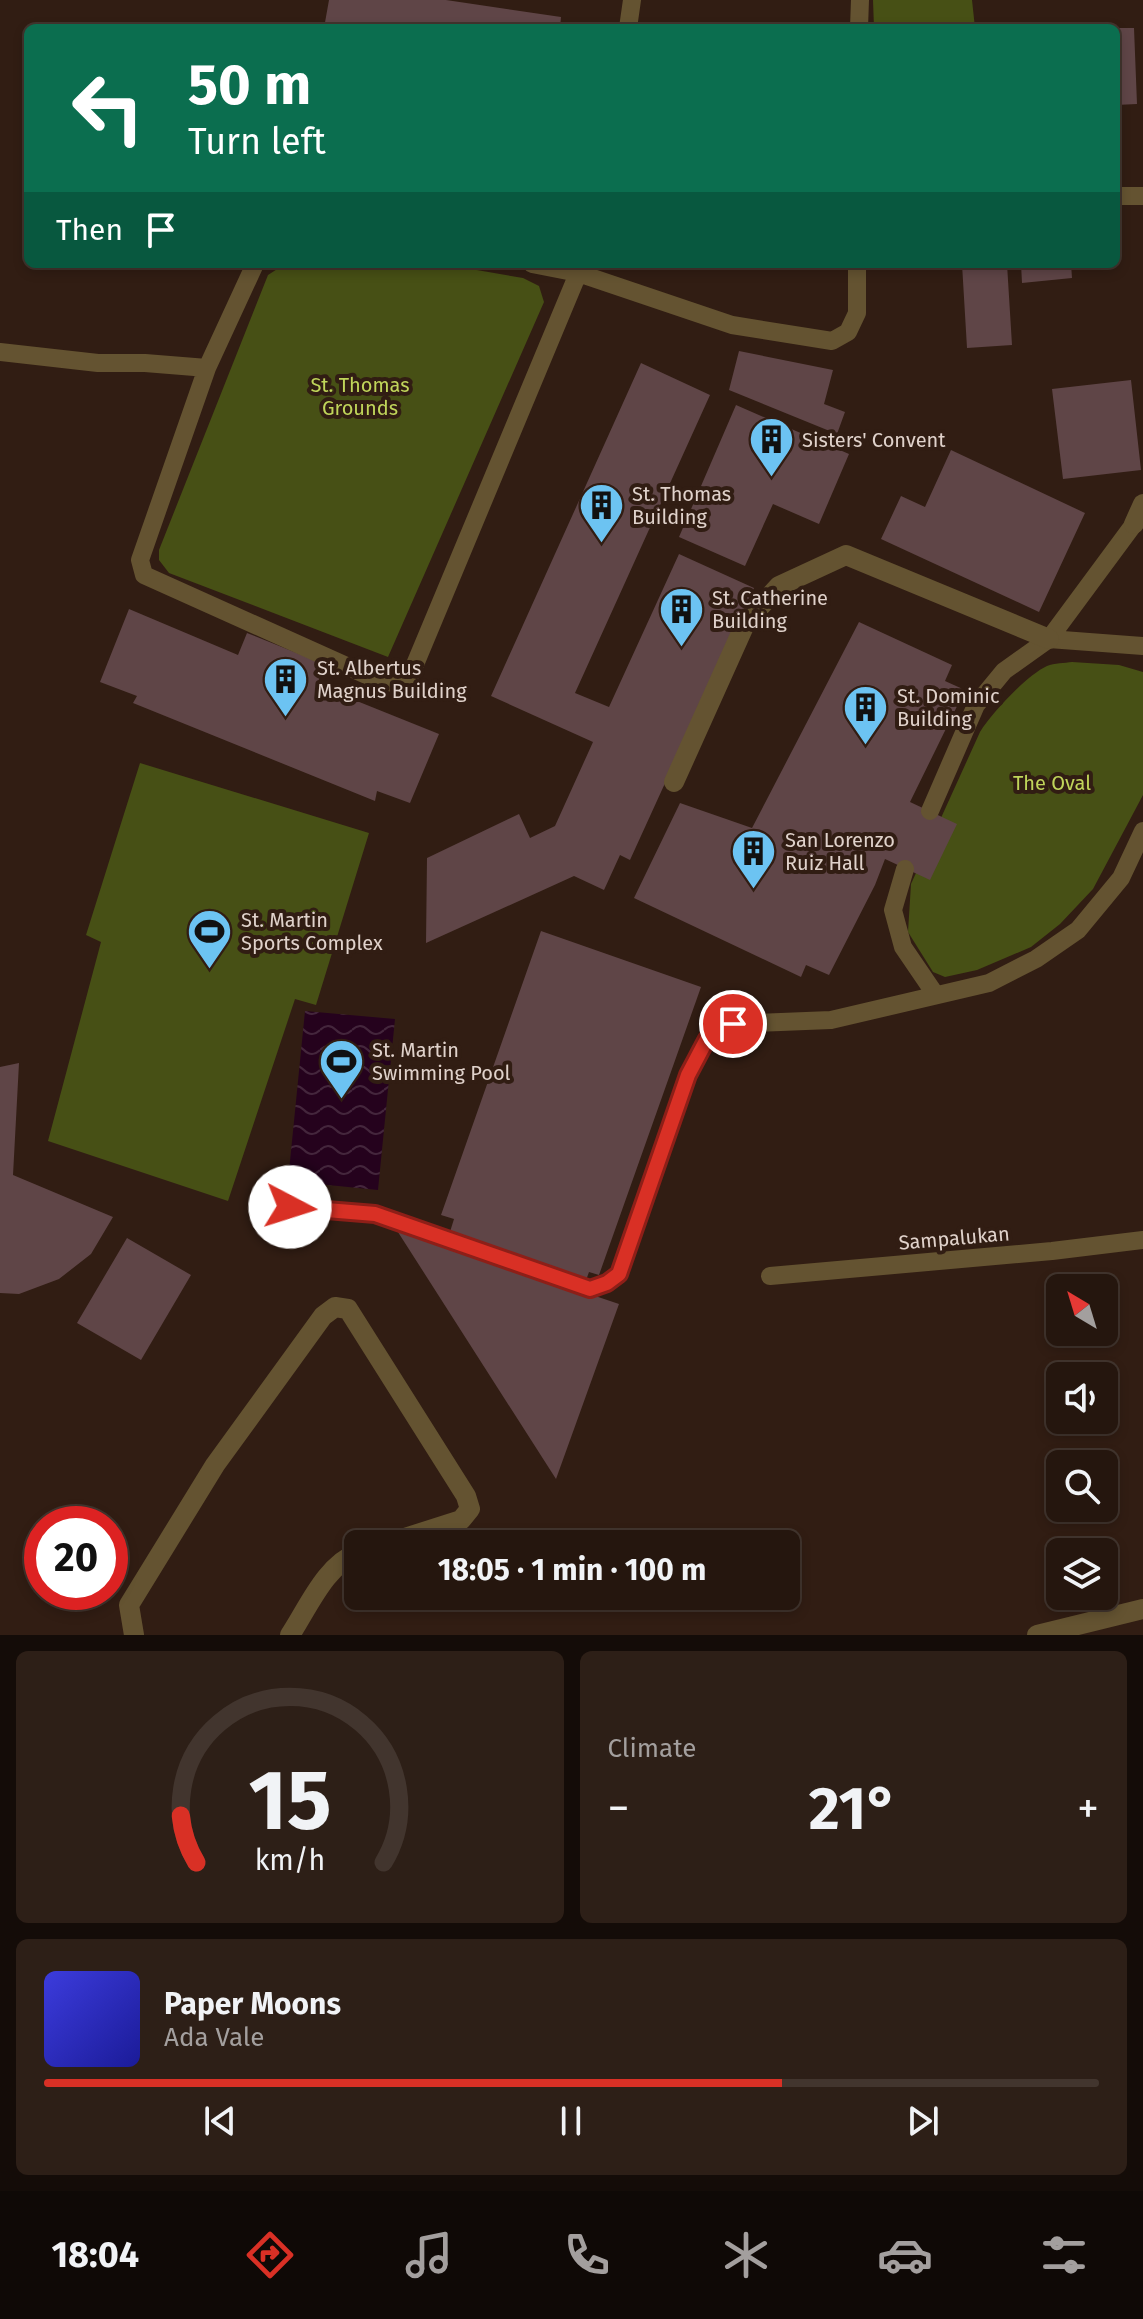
<!DOCTYPE html>
<meta charset="utf-8">
<style>
:root{--surface:#25160e;--page:#2d1f17;--text:#f1f3f6;--muted:#a39f9e;--line:#42352e;--accent:#d93025}
body{margin:0;font-family:"Fira Sans",sans-serif;background:var(--page);color:var(--text);height:100vh;display:flex;flex-direction:column;font-size:30px;white-space:nowrap}
*{box-sizing:border-box;margin:0}
p{font-size:26px;color:var(--muted)}
.icon{flex:none;width:44px;height:44px;fill:none;stroke:currentColor;stroke-width:2;stroke-linecap:round;stroke-linejoin:round}
.map{position:relative;height:1635px;overflow:hidden}
.drawer{display:flex;flex-direction:column;gap:16px;padding:16px;background:#140c08;flex:1}
.drawer>*{flex:none}
.guide{position:absolute;left:24px;top:24px;width:1096px;height:244px;border-radius:12px;box-shadow:0 4px 12px #0003,0 0 0 2px var(--line);background:#0b6e4f;color:#fff;overflow:hidden}
.needle{width:52px;rotate:322deg}
.controls{position:absolute;left:1046px;top:1274px;display:grid;gap:16px}
.controls a{display:grid;place-items:center;width:72px;height:72px;border-radius:12px;background:var(--surface);box-shadow:0 4px 12px #0003,0 0 0 2px var(--line);font-size:40px}
.speed{position:absolute;left:24px;top:1506px;display:flex;gap:16px;font-size:40px;font-weight:700;text-align:center}
.speed>*{display:grid;place-content:center;width:104px;height:104px;border-radius:50%;background:var(--surface);box-shadow:0 4px 12px #0003,0 0 0 2px var(--line);line-height:1}
.speed .limit{border:12px solid #d22;background:#fff;color:#111}
.pin{position:absolute;display:grid;place-items:center;width:68px;height:68px;color:#fff;margin:-34px;border:4px solid #fff;border-radius:50%;box-shadow:0 2px 8px #0007}
.me{position:absolute;width:88px;margin:-44px;rotate:95deg;stroke-linejoin:round;filter:drop-shadow(0 0 6px #0008)}
.turn{display:flex;align-items:center;gap:28px;height:168px;padding:0 32px;font-size:36px}
.turn .icon{width:104px;height:104px;stroke-width:2.5}
.turn b{display:block;font-size:56px;line-height:68px}
.then{display:flex;align-items:center;height:76px;padding:0 32px;background:#0003;gap:16px;font-size:30px}
.big{font-size:60px;font-weight:700;line-height:1.1}
.drawer .widget{flex:1;display:flex;flex-direction:column;justify-content:center;gap:12px;min-width:0;padding:0 28px;border-radius:12px;background:var(--page)}
.drawer .dial{align-items:center;gap:0}
.dial svg{height:208px;overflow:visible;fill:none;stroke:var(--line);stroke-width:7;stroke-linecap:round;text-anchor:middle}
.dial text{fill:var(--text);stroke:none}
.song{display:flex;align-items:center;gap:24px}
.cover{width:96px;height:96px;border-radius:12px;background:linear-gradient(135deg,hsl(240 70% 55%),hsl(240 70% 35%))}
.played{height:8px;border-radius:4px;background:linear-gradient(90deg,var(--accent) 70%,var(--line) 70%)}
.keys{display:flex;justify-content:space-around;direction:ltr}
.heat{display:flex;justify-content:space-between;align-items:center;font-size:44px;direction:ltr}
.drawer .tiles{flex:1;display:grid;gap:16px;grid-template-columns:1fr 1fr}
.widget:last-child{grid-column:span 2}
.trip{position:absolute;left:344px;top:1530px;width:456px;height:80px;border-radius:12px;background:var(--surface);box-shadow:0 4px 12px #0003,0 0 0 2px var(--line);font-weight:700;line-height:80px;text-align:center}
.menu{display:flex;height:128px;justify-content:space-around;align-items:center;background:#0f0906;color:var(--muted)}
.menu .icon{width:56px;height:56px}
.menu .active{color:var(--accent)}
.menu b{font-size:36px;color:var(--text)}
.map>svg:first-child{display:block}
.park{fill:#475015}
.water{fill:url(#water-waves)}
.building{fill:#5f4547}
.lines{fill:none;stroke-linecap:round;stroke-linejoin:round}
.lane{stroke:#645331;stroke-width:18}
.street{stroke:#645331;stroke-width:20}
.route-casing{stroke:#8d1f18;stroke-width:20}
.route{stroke:#d93025;stroke-width:14}
.labels{text-anchor:middle;dominant-baseline:central;stroke-width:8;stroke-linejoin:round;paint-order:stroke}
.park-label{font-size:20px;fill:#c0d55a;stroke:#311d13}
.poi-label{font-size:20px;fill:#e0d2cb;stroke:#311d13;text-anchor:start}
.street-label{font-size:20px;fill:#e0d2cb;stroke:#311d13}
</style>
<div class="map">
<svg width="1143" height="1635" viewBox="0 0 1143 1635">
<defs>
<pattern id="water-waves" width="16" height="10" patternUnits="userSpaceOnUse" patternTransform="scale(2)"><rect width="16" height="10" fill="#25021d"/><path d="M0 5q4-4 8 0t8 0" fill="none" stroke="#44263c"/></pattern>
</defs>
<rect width="100%" height="100%" fill="#311d13"/>
<!-- park -->
<path class="park" d="M873,0H972L975,28H874Z
M285,264H442L523,278L539,286L544,302L388,657L169,573L159,560V550L268,275Z
M1072,662L1119,665L1143,672V795L1093,889L1060,924L1031,947L977,970L945,977L933,972L908,932L911,884L980,732C992,713 1027,675 1047,666C1054,663 1065,663 1072,662Z
M140,763L369,833L316,1005L295,999L228,1201L48,1141L101,942L86,935Z"/>
<!-- water -->
<path class="water" d="M305,1011L395,1019L378,1190L288,1181Z"/>
<!-- building -->
<path class="building" d="M329,0H446L561,17L560,28H324Z
M1116,28H1134L1137,104L1116,105Z
M962,264H1007L1012,345L967,348Z
M1021,264H1071L1072,278L1022,283Z
M739,351L833,370L824,404L845,412L837,434L729,390Z
M641,363L710,395L575,693L609,707L679,554L754,588L630,860L620,855L604,890L574,876L426,943L427,858L519,814L530,838L555,826L593,742L491,696Z
M1131,380L1141,470L1063,479L1052,389Z
M736,405L849,454L819,524L773,504L745,566L679,537Z
M951,450L1085,513L1039,612L881,539L901,496L925,507Z
M129,609L238,655L247,633L324,664L317,685L439,734L410,803L377,791L375,801L133,703L137,696L100,682Z
M859,622L952,665L945,681L965,690L910,802L957,824L930,880L885,859L875,885L829,975L806,965L801,977L634,898L680,803L752,828Z
M541,931L701,987L599,1275L589,1272L585,1283L449,1235L454,1219L441,1215Z
M19,1063L13,1175L113,1217L91,1254L59,1279L19,1294L0,1293V1067Z
M396,1229L619,1304L556,1479Z
M127,1238L191,1275L141,1360L77,1323Z"/>
<g class="lines">
<!-- lane -->
<path class="lane" d="M628,28L632,0
M859,28L860,0
M1116,196H1143
M532,264L578,273L732,325L832,341L848,332L857,313V264
M0,352L98,363H145L207,368L255,264
M207,368L140,560L144,575L382,682L398,683L411,674L582,264
M1049,639L1134,524
M930,811L976,705L1004,671L1049,639L1143,646
M905,869L893,910L903,947L935,994
M290,1207L375,1214L590,1289L607,1283L619,1274L688,1075L707,1039L733,1024L831,1020L989,983L1036,959L1078,930L1121,878L1143,831
M770,1276L1052,1251L1143,1240"/>
<!-- street -->
<path class="street" d="M1134,524L1143,504
M674,782L746,622L779,586L846,555L1049,639
M134,1635L129,1605L215,1465L323,1316L335,1307L348,1309L466,1496L470,1509L461,1520L386,1544
M290,1635C308,1608 326,1564 358,1553
M1037,1635L1143,1609"/>
</g>
<g class="lines">
<defs>
<path id="route" d="M290,1207L375,1214L590,1289L607,1283L619,1274L688,1075L707,1039L733,1024"/>
</defs>
<!-- route casing -->
<use href="#route" class="route-casing"/>
<!-- route -->
<use href="#route" class="route"/>
</g>
<!-- icons -->
<defs>
<symbol id="building-pin" viewBox="-11 -11 22 30"><path d="M0 17L-7.5 6A9.5 9.5 0 1 1 7.5 6Z" fill="#6cc3f2" stroke="#311d13"/><path d="M-4-6H4V6H1V3H-1V6H-4ZM-2.5-4.3h1.7v1.8h-1.7ZM.8-4.3h1.7v1.8H.8ZM-2.5-1h1.7V.8h-1.7ZM.8-1h1.7V.8H.8Z" fill="#111"/></symbol>
<symbol id="stadium-pin" viewBox="-11 -11 22 30"><path d="M0 17L-7.5 6A9.5 9.5 0 1 1 7.5 6Z" fill="#6cc3f2" stroke="#311d13"/><path d="M0-5a6.5 5 0 1 0 0 10a6.5 5 0 1 0 0-10ZM-3.5-1.8h7v3.6h-7Z" fill="#111"/></symbol>
</defs>
<g fill-rule="evenodd">
<use href="#building-pin" x="746" y="414" width="51" height="69"/>
<use href="#building-pin" x="576" y="480" width="51" height="69"/>
<use href="#building-pin" x="656" y="584" width="51" height="69"/>
<use href="#building-pin" x="260" y="654" width="51" height="69"/>
<use href="#building-pin" x="840" y="682" width="51" height="69"/>
<use href="#building-pin" x="728" y="826" width="51" height="69"/>
<use href="#stadium-pin" x="184" y="906" width="51" height="69"/>
<use href="#stadium-pin" x="316" y="1036" width="51" height="69"/>
</g>
<g class="labels">
<!-- park labels -->
<g class="park-label">
<text x="360" y="385">St. Thomas<tspan x="360" dy="23">Grounds</tspan></text>
<text x="1052" y="783">The Oval</text>
</g>
<!-- poi labels -->
<g class="poi-label">
<text x="802" y="440">Sisters' Convent</text>
<text x="632" y="494">St. Thomas<tspan x="632" dy="23">Building</tspan></text>
<text x="712" y="598">St. Catherine<tspan x="712" dy="23">Building</tspan></text>
<text x="317" y="668">St. Albertus<tspan x="317" dy="23">Magnus Building</tspan></text>
<text x="897" y="696">St. Dominic<tspan x="897" dy="23">Building</tspan></text>
<text x="785" y="840">San Lorenzo<tspan x="785" dy="23">Ruiz Hall</tspan></text>
<text x="241" y="920">St. Martin<tspan x="241" dy="23">Sports Complex</tspan></text>
<text x="372" y="1050">St. Martin<tspan x="372" dy="23">Swimming Pool</tspan></text>
</g>
<!-- street labels -->
<g class="street-label">
<text transform="translate(954 1238) rotate(-5)">Sampalukan</text>
</g>
</g>
</svg>
<div class="controls">
<a><svg class="needle" viewBox="-14 -14 28 28"><path d="M0-13l5 13h-10z" fill="#e53935"/><path d="M0 13l5-13h-10z" fill="#a39f9e"/></svg></a>
<a><svg class="icon" aria-label="sound" viewBox="0 0 24 24"><path d="M4 9h4l5-4v14l-5-4H4zM17 9q2 3 0 6"/></svg></a>
<a><svg class="icon" aria-label="search" viewBox="0 0 24 24"><circle cx="10" cy="10" r="6"/><path d="M15 15l6 6"/></svg></a>
<a><svg class="icon" aria-label="layers" viewBox="0 0 24 24"><path d="M12 4l9 5-9 5-9-5zM3 14l9 5 9-5"/></svg></a>
</div>
<div class="speed"><div class="limit">20</div></div>
<div class="pin" style="left:733px;top:1024px;background:#d93025"><svg class="icon" aria-label="arrive" viewBox="0 0 24 24"><path d="M6 21V4h12l-3 4 3 4H6"/></svg></div>
<svg class="me" style="left:290px;top:1207px" viewBox="-20 -20 40 40"><circle r="19" fill="#fff"/><path d="M0-13L10 11 0 6-10 11z" fill="#d93025"/></svg>
<div class="trip">18:05 · 1 min · 100 m</div>
<div class="guide">
<div class="turn"><svg class="icon" aria-label="left" viewBox="0 0 24 24"><path d="M17 20v-9H6M10 6l-5 5 5 5"/></svg><div><b>50 m</b>Turn left</div></div>
<div class="then">Then<svg class="icon" aria-label="arrive" viewBox="0 0 24 24"><path d="M6 21V4h12l-3 4 3 4H6"/></svg></div>
</div>
</div>
<section class="drawer">
<div class="tiles">
<div class="widget dial"><svg viewBox="0 0 100 80">
<path d="M14 69A42 42 0 1 1 86 69"/>
<path d="M14 69A42 42 0 0 1 8 51" stroke="#d93025"/>
<text x="50" y="56" font-size="32" font-weight="700">15</text>
<text x="50" y="72" font-size="11">km/h</text>
</svg></div>
<div class="widget"><p>Climate</p>
<div class="heat"><a>−</a><b class="big">21°</b><a>+</a></div>
</div>
<div class="widget">
<div class="song"><i class="cover"></i><div><b>Paper Moons</b><p>Ada Vale</p></div></div>
<div class="played"></div>
<div class="keys"><svg class="icon" aria-label="previous" viewBox="0 0 24 24"><path d="M18 5L8 12l10 7zM5 5v14"/></svg><svg class="icon" aria-label="pause" viewBox="0 0 24 24"><path d="M8 5v14M16 5v14"/></svg><svg class="icon" aria-label="next" viewBox="0 0 24 24"><path d="M6 5l10 7-10 7zM19 5v14"/></svg></div>
</div>
</div>
</section>
<nav class="menu">
<b>18:04</b>
<svg class="icon active" aria-label="directions" viewBox="0 0 24 24"><path d="M12 3l9 9-9 9-9-9zM9 14v-3h6M13 9l2 2-2 2"/></svg>
<svg class="icon" aria-label="music" viewBox="0 0 24 24"><path d="M9 18V5l10-2v13"/><circle cx="6" cy="18" r="3"/><circle cx="16" cy="16" r="3"/></svg>
<svg class="icon" aria-label="phone" viewBox="0 0 24 24"><path d="M5 4h4l2 5-3 2q2 4 5 5l2-3 5 2v4C11 20 4 13 5 4z"/></svg>
<svg class="icon" aria-label="climate" viewBox="0 0 24 24"><path d="M12 3v18M4 7l16 10M4 17L20 7"/></svg>
<svg class="icon" aria-label="car" viewBox="0 0 24 24"><path d="M5 17H2v-5l4-1 3-4h7l3 4 3 1v5h-3M9 17h6M6 11h13"/><circle cx="7" cy="17" r="2"/><circle cx="17" cy="17" r="2"/></svg>
<svg class="icon" aria-label="filters" viewBox="0 0 24 24"><path d="M4 7h16M4 17h16"/><circle cx="9" cy="7" r="2"/><circle cx="15" cy="17" r="2"/></svg>
</nav>
